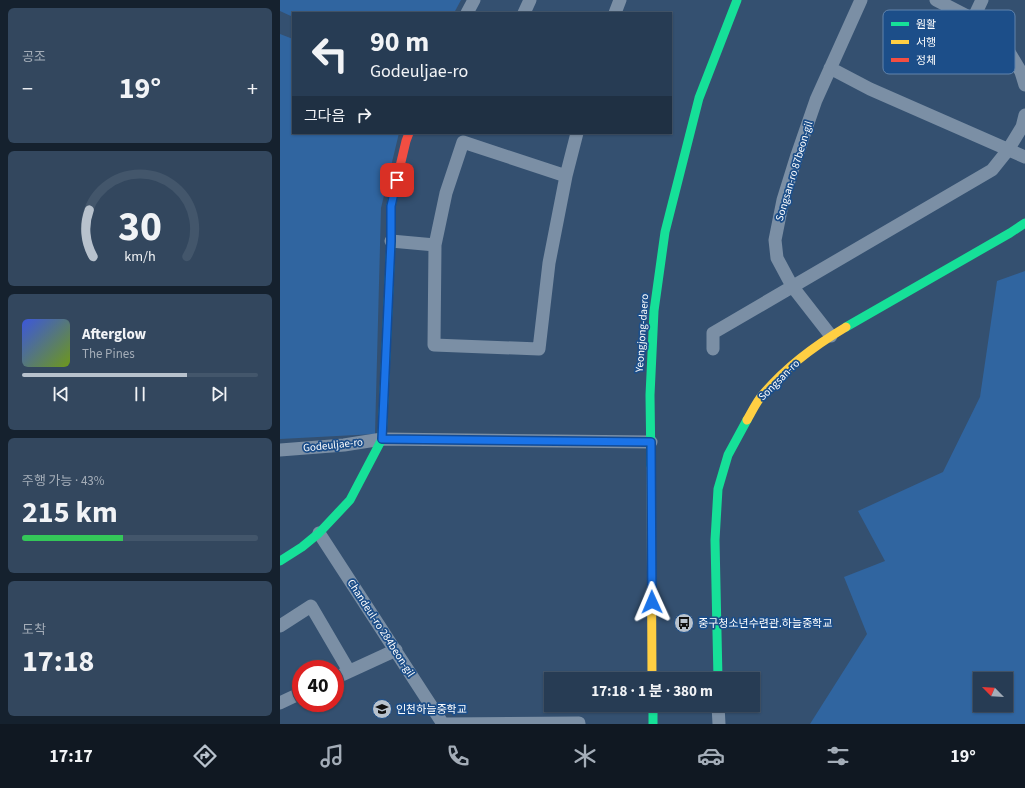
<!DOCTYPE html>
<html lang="ko">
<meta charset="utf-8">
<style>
:root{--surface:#273c54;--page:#33475e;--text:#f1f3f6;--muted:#a4adb8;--line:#43566b;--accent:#b8c2cd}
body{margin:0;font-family:"Source Sans 3","Noto Sans KR",sans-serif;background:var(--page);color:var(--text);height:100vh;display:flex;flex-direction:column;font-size:15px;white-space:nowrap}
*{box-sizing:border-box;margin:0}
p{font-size:13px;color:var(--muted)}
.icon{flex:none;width:22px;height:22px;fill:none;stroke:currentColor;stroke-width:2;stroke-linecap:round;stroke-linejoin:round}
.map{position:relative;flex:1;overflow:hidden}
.drawer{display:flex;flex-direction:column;gap:8px;padding:8px;background:#15212e;width:280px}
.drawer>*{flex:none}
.hud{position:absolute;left:12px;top:12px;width:380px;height:122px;border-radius:0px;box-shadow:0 1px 3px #0004,0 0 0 1px var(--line);background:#273c54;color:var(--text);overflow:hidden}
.needle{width:26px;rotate:294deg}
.fabs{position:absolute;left:693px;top:672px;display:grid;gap:8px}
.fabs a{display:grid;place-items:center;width:40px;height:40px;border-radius:0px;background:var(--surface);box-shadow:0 1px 3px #0004,0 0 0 1px var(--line);font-size:20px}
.speed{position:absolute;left:12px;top:660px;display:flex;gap:8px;font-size:20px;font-weight:700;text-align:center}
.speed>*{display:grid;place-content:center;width:52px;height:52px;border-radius:50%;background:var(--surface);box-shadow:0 1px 3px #0004,0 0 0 1px var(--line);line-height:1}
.speed .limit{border:6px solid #d22;background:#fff;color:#111}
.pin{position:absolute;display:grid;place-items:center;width:34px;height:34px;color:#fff;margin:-17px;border-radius:8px;box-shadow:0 2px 6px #0006}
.me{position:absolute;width:44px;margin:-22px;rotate:359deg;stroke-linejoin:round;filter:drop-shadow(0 0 3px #0008)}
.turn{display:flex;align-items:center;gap:14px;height:84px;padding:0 12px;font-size:18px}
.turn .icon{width:52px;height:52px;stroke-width:2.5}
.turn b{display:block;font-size:28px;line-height:34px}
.then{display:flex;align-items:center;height:38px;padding:0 12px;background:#0003;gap:8px;font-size:15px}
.big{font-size:30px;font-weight:700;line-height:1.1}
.drawer .widget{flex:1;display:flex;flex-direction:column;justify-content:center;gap:6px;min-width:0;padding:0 14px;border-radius:6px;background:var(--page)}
.drawer .dial{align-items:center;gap:0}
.dial svg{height:104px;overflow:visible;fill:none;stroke:var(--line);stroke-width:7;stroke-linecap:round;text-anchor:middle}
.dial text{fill:var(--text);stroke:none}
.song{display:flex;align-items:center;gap:12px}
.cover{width:48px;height:48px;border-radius:6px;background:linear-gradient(135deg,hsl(230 70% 55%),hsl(80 70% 35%))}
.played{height:4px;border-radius:2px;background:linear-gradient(90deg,var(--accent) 70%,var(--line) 70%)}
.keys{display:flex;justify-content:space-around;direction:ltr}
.heat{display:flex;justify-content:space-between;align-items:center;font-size:22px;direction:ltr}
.charge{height:6px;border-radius:3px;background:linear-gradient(90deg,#34c759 43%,var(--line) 0)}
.trip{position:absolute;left:264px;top:672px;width:216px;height:40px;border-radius:0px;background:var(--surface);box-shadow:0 1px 3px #0004,0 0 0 1px var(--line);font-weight:700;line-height:40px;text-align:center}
.menu{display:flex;height:64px;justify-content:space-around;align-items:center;background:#101822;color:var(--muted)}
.menu .icon{width:28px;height:28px}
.menu .active{color:var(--accent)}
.menu b{font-size:18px;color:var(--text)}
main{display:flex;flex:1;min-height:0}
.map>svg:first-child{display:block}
.green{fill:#3065a0;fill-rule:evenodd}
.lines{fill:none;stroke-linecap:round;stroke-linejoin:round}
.street{stroke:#7b8fa5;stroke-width:13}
.fast{stroke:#16e098;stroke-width:9}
.slow{stroke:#ffcf43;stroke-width:9}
.jam{stroke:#f24e42;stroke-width:9}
.route-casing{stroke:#114b97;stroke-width:10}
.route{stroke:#1a73e8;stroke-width:7}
.labels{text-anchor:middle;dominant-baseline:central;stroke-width:3.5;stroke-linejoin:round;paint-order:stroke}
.street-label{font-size:11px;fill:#fff;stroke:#1c4e89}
.poi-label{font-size:11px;fill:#fff;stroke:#1c4e89;text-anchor:start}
.key{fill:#1c4e89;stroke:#6083ac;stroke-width:1}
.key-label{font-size:11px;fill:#fff}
</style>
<main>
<section class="drawer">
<div class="widget"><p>공조</p>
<div class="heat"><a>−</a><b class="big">19°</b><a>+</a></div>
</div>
<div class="widget dial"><svg viewBox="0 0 100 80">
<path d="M14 69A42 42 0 1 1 86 69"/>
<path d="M14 69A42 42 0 0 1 11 33" stroke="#b8c2cd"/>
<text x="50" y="56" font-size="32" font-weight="700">30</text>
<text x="50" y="72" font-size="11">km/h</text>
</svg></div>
<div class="widget">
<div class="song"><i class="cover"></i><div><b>Afterglow</b><p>The Pines</p></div></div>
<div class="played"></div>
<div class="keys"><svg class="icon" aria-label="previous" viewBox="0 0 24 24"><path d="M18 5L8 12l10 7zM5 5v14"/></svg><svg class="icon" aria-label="pause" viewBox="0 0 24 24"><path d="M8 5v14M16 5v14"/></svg><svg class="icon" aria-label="next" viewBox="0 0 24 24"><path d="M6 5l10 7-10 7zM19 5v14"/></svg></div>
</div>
<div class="widget"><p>주행 가능 · 43%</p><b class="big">215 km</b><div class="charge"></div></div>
<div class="widget"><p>도착</p><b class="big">17:18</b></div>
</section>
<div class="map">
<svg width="745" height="724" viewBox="0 0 745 724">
<rect width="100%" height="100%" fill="#345070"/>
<!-- green -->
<path class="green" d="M0,0H181L174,13H13V17L0,11Z
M0,34L13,39V133H119L101,208L95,434L0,439Z
M745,271V724H530L587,634L564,577L605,561L578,511L663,472L700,397L717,281ZM700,679H726V705H700Z"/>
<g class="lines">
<!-- street -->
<path class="street" d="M656,0L693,19L702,0
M187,13L194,0
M244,13L250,0
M335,13L340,0
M693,19L712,30L729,52L741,72L745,85
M550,68L590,89L745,157
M111,241L155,245L166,193L183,142L286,176
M155,245L154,345L259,349L269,263L286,176L297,133
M551,336L512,286L497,258L495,240L503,200L517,155L536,100L581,0
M433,349V333L712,170L728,150L742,127L745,115
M0,450L64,445L102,439L371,442
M39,533L163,724
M0,626L31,606L69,671
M55,678L116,650
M0,703L21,693
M438,705L439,724
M163,724L299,723V724"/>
<!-- fast -->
<path class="fast" d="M566,327L730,233L745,223
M371,468L370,395L374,311L385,232L419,98L457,0
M0,561L22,547L39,533L70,500L102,439L111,241V206L115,187
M438,679L435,540L438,489L448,455L467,420
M373,705V724"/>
<!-- slow -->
<path class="slow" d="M467,420C471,413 475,405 480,398C503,369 534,346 566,327
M371,468L372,679"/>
<!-- jam -->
<path class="jam" d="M115,187L126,141L129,133"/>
</g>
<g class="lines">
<defs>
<path id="route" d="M117,180L111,206V241L102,439L371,442L372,602"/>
</defs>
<!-- route casing -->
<use href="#route" class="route-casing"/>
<!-- route -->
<use href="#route" class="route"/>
</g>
<!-- icons -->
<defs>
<symbol id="bus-disc" viewBox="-11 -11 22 22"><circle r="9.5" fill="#b8c2cd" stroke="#1c4e89"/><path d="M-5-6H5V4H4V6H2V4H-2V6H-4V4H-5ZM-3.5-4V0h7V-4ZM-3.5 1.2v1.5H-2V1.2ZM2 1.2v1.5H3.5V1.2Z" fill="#111"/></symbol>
<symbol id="school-disc" viewBox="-11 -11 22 22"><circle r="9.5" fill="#b8c2cd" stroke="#1c4e89"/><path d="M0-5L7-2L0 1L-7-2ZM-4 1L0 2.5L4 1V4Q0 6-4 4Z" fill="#111"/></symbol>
</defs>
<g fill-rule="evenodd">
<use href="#bus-disc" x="393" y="612" width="22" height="22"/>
<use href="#school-disc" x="91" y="698" width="22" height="22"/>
</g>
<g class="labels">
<!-- street labels -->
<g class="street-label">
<text transform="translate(514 171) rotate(-73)">Songsan-ro 87beon-gil</text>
<text transform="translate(362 333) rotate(-86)">Yeongjong-daero</text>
<text transform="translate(499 380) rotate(-45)">Songsan-ro</text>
<text transform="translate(53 445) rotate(-6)">Godeuljae-ro</text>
<text transform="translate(101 628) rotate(57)">Chandeul-ro 284beon-gil</text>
</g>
<!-- poi labels -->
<g class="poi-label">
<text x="418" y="623">중구청소년수련관.하늘중학교</text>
<text x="116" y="709">인천하늘중학교</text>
</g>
</g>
<!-- legend -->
<rect x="603" y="10" width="132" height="64" rx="6" class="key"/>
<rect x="611" y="22" width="18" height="4" fill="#16e098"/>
<rect x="611" y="40" width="18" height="4" fill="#ffcf43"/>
<rect x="611" y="58" width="18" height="4" fill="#f24e42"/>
<g class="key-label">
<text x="636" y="28">원활</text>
<text x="636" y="46">서행</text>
<text x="636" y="64">정체</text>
</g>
</svg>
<div class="fabs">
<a><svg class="needle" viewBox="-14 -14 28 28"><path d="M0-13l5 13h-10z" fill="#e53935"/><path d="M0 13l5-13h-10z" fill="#a4adb8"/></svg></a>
</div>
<div class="speed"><div class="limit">40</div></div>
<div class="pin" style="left:117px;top:180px;background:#d93025"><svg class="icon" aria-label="arrive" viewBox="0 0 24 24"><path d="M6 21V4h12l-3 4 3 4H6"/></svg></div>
<svg class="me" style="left:372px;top:602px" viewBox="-20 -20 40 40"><path d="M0-17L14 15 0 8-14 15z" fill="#1a73e8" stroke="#fff" stroke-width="4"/></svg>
<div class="trip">17:18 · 1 분 · 380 m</div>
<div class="hud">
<div class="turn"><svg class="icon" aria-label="left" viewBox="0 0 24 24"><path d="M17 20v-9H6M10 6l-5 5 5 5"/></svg><div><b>90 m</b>Godeuljae-ro</div></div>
<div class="then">그다음<svg class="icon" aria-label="right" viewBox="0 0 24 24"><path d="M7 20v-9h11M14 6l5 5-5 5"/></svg></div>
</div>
</div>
</main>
<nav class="menu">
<b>17:17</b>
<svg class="icon active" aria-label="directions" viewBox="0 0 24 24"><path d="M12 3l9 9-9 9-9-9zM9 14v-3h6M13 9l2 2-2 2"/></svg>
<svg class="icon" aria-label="music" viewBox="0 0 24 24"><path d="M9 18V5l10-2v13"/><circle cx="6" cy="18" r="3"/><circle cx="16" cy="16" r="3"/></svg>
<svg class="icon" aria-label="phone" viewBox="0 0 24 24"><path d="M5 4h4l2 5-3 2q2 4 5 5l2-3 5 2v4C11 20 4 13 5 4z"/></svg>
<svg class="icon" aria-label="climate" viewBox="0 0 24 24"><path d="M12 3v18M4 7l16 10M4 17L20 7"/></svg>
<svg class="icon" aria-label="car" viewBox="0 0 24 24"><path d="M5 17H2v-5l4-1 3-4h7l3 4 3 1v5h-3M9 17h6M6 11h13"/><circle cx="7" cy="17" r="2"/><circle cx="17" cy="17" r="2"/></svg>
<svg class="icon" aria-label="filters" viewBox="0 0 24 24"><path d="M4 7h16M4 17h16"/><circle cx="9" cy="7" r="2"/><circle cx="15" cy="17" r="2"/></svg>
<b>19°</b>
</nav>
